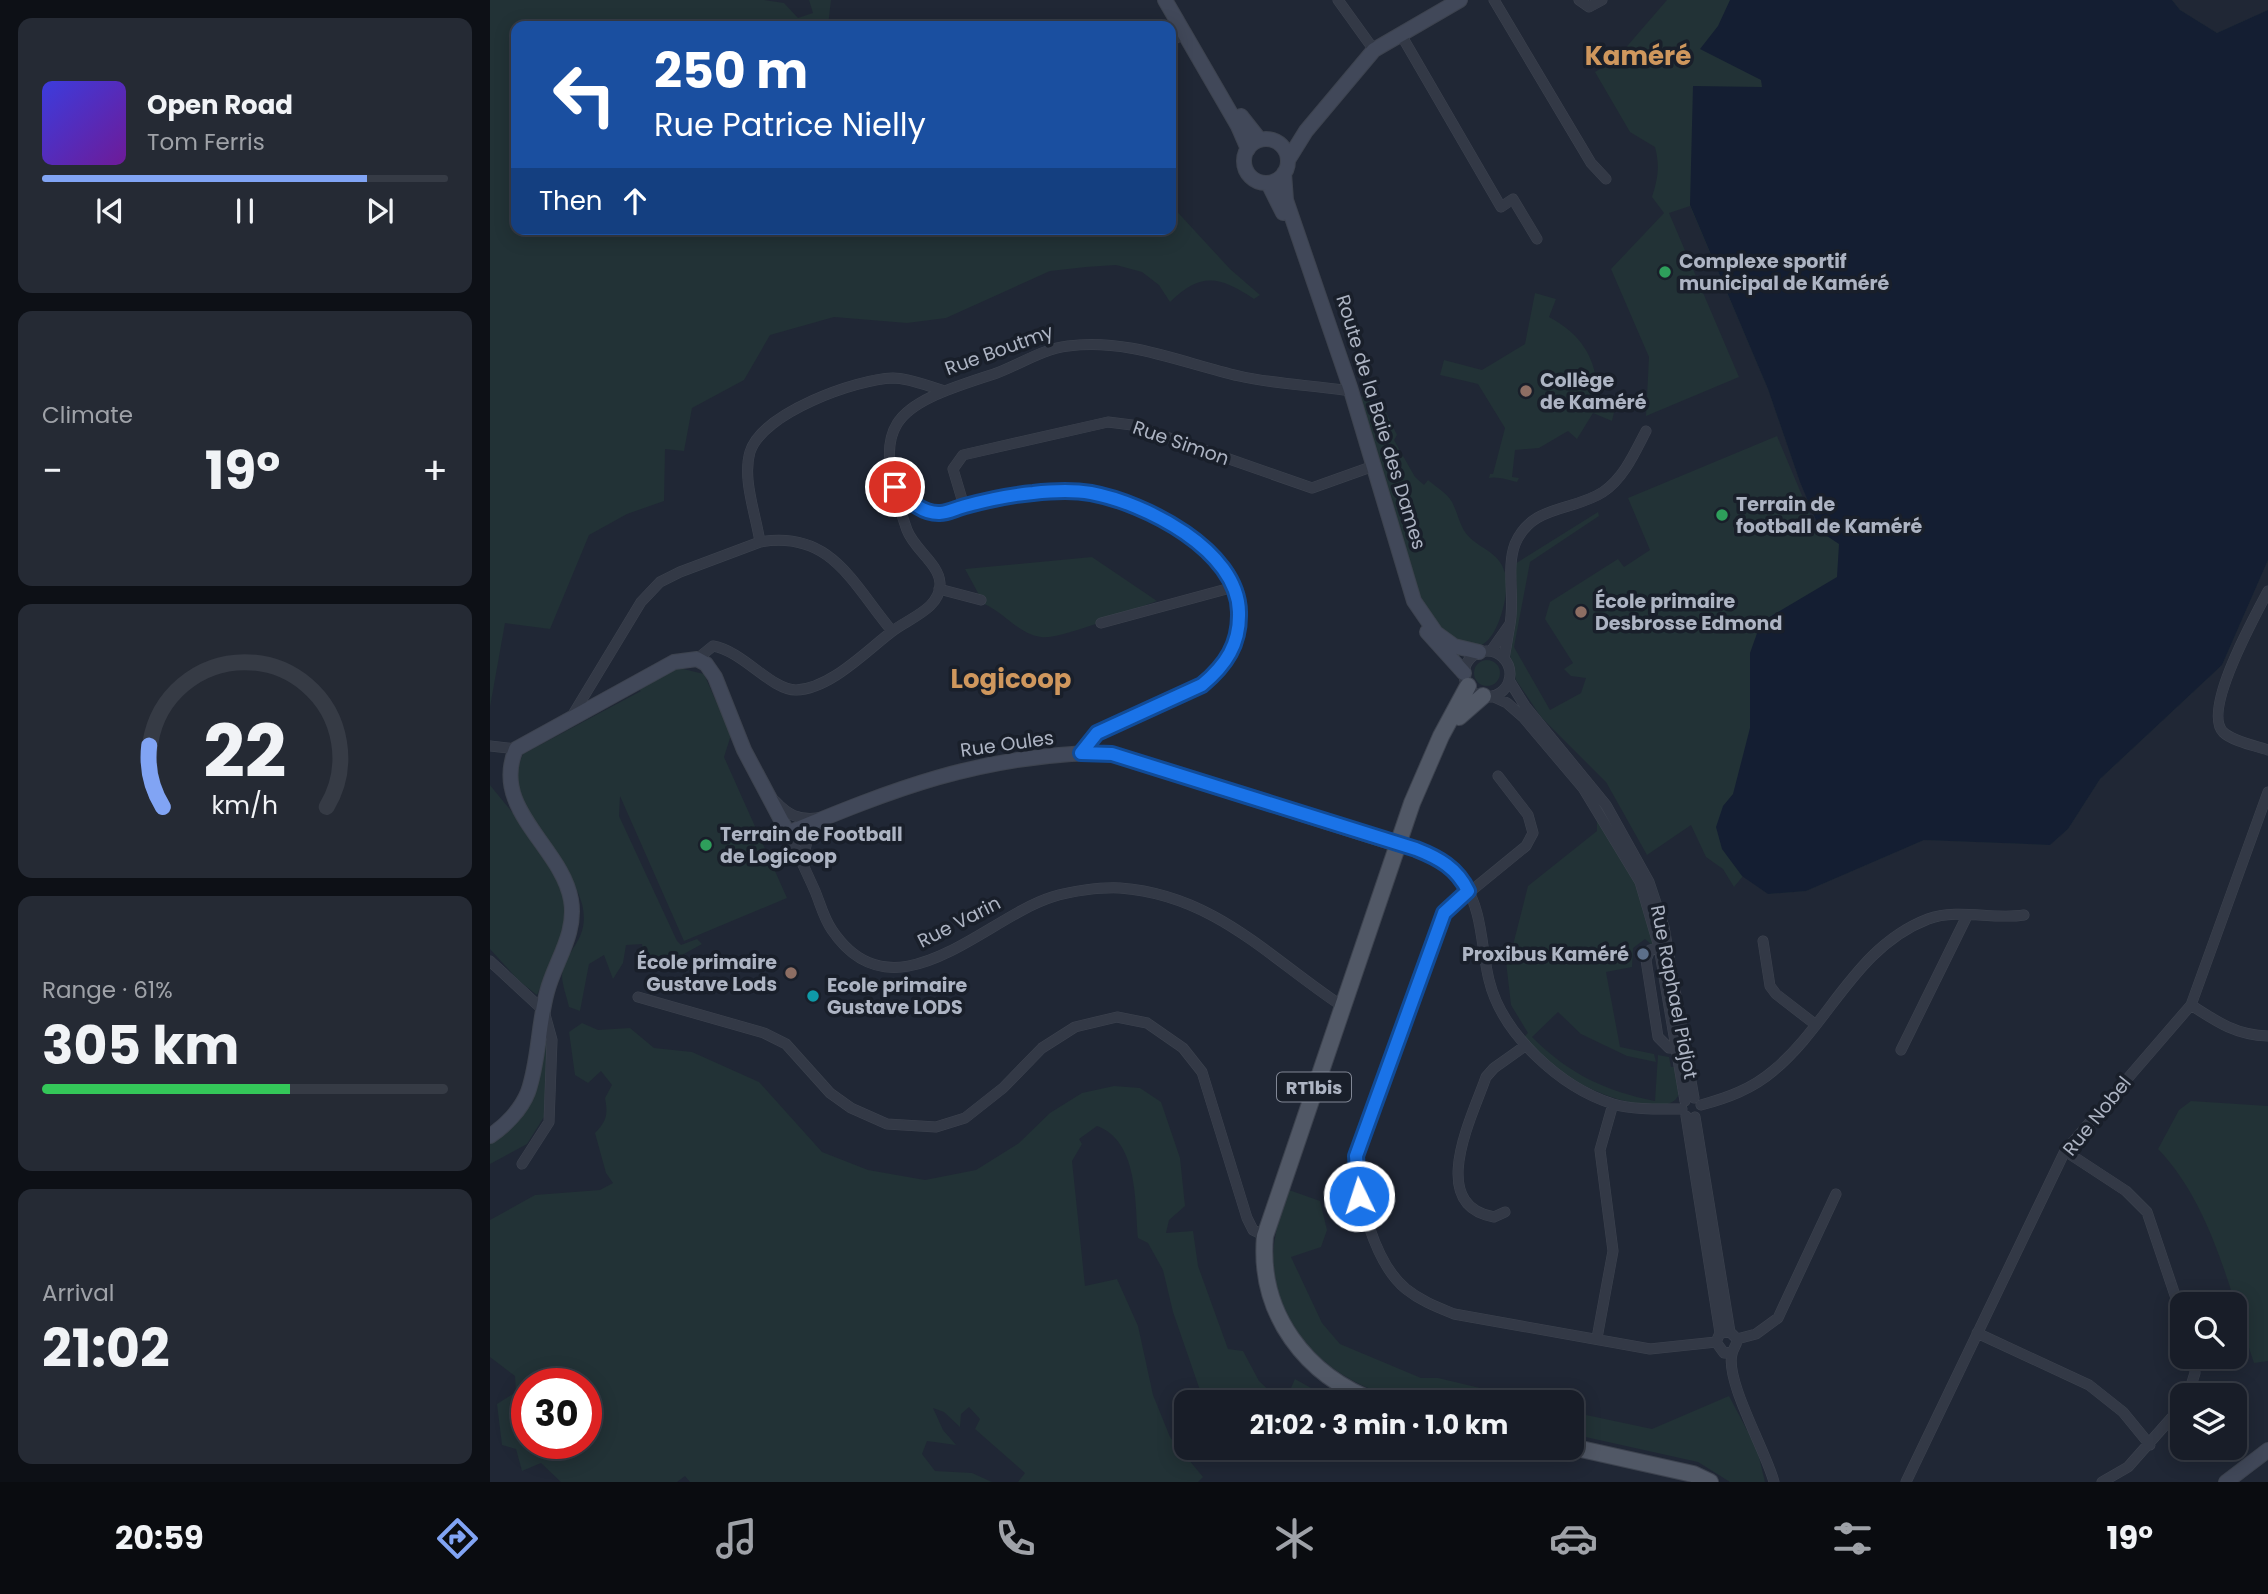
<!DOCTYPE html>
<meta charset="utf-8">
<style>
:root{--surface:#181d28;--page:#252a34;--text:#f1f3f6;--muted:#9fa2a8;--line:#363b45;--accent:#81a4f4}
body{margin:0;font-family:Poppins,sans-serif;background:var(--page);color:var(--text);height:100vh;display:flex;flex-direction:column;font-size:26px;white-space:nowrap}
*{box-sizing:border-box;margin:0}
p{font-size:23px;color:var(--muted)}
.icon{flex:none;width:38px;height:38px;fill:none;stroke:currentColor;stroke-width:2;stroke-linecap:round;stroke-linejoin:round}
.map{position:relative;flex:1;overflow:hidden}
.drawer{display:flex;flex-direction:column;gap:18px;padding:18px;background:#0d1016;width:490px}
.drawer>*{flex:none}
.top-card{position:absolute;left:21px;top:21px;width:665px;height:214px;border-radius:14px;box-shadow:0 4px 18px #0003,0 0 0 2px var(--line);background:#1a4fa0;color:#fff;overflow:hidden}
.tools{position:absolute;left:1680px;top:1292px;display:grid;gap:14px}
.tools a{display:grid;place-items:center;width:77px;height:77px;border-radius:14px;background:var(--surface);box-shadow:0 4px 18px #0003,0 0 0 2px var(--line);font-size:35px}
.speed{position:absolute;left:21px;top:1368px;display:flex;gap:14px;font-size:35px;font-weight:700;text-align:center}
.speed>*{display:grid;place-content:center;width:91px;height:91px;border-radius:50%;background:var(--surface);box-shadow:0 4px 18px #0003,0 0 0 2px var(--line);line-height:1}
.speed .limit{border:10px solid #d22;background:#fff;color:#111}
.pin{position:absolute;display:grid;place-items:center;width:60px;height:60px;color:#fff;margin:-30px;border:4px solid #fff;border-radius:50%;box-shadow:0 2px 7px #0007}
.me{position:absolute;width:77px;margin:-38px;rotate:356deg;stroke-linejoin:round;filter:drop-shadow(0 0 5px #0008)}
.turn{display:flex;align-items:center;gap:24px;height:147px;padding:0 28px;font-size:32px}
.turn .icon{width:91px;height:91px;stroke-width:2.5}
.turn b{display:block;font-size:49px;line-height:60px}
.then{display:flex;align-items:center;height:66px;padding:0 28px;background:#0003;gap:14px;font-size:26px}
.big{font-size:52px;font-weight:700;line-height:1.1}
.drawer .tile{flex:1;display:flex;flex-direction:column;justify-content:center;gap:10px;min-width:0;padding:0 24px;border-radius:14px;background:var(--page)}
.drawer .dial{align-items:center;gap:0}
.dial svg{height:182px;overflow:visible;fill:none;stroke:var(--line);stroke-width:7;stroke-linecap:round;text-anchor:middle}
.dial text{fill:var(--text);stroke:none}
.song{display:flex;align-items:center;gap:21px}
.cover{width:84px;height:84px;border-radius:10px;background:linear-gradient(135deg,hsl(240 70% 55%),hsl(280 70% 35%))}
.played{height:7px;border-radius:4px;background:linear-gradient(90deg,var(--accent) 80%,var(--line) 80%)}
.keys{display:flex;justify-content:space-around;direction:ltr}
.heat{display:flex;justify-content:space-between;align-items:center;font-size:38px;direction:ltr}
.charge{height:10px;border-radius:5px;background:linear-gradient(90deg,#34c759 61%,var(--line) 0)}
.trip{position:absolute;left:684px;top:1390px;width:410px;height:70px;border-radius:14px;background:var(--surface);box-shadow:0 4px 18px #0003,0 0 0 2px var(--line);font-weight:700;line-height:70px;text-align:center}
.dock{display:flex;height:112px;justify-content:space-around;align-items:center;background:#0a0c10;color:var(--muted)}
.dock .icon{width:49px;height:49px}
.dock .current{color:var(--accent)}
.dock b{font-size:32px;color:var(--text)}
main{display:flex;flex:1;min-height:0}
.map>svg:first-child{display:block}
.green{fill:#223236;fill-rule:evenodd}
.water{fill:#141e32}
.lines{fill:none;stroke-linecap:round;stroke-linejoin:round}
.street-casing{stroke:#3d434f;stroke-width:11}
.secondary-casing{stroke:#3d434f;stroke-width:16}
.primary-casing{stroke:#3d434f;stroke-width:18}
.street{stroke:#333946;stroke-width:10}
.secondary{stroke:#414859;stroke-width:14}
.primary{stroke:#515866;stroke-width:16}
.route-casing{stroke:#114b97;stroke-width:18}
.route{stroke:#1a73e8;stroke-width:12}
.leisure-dot{fill:#2e9e5b;stroke:#191f2a;stroke-width:2.5}
.education-dot{fill:#8d6e63;stroke:#191f2a;stroke-width:2.5}
.service-dot{fill:#5c6f8a;stroke:#191f2a;stroke-width:2.5}
.culture-dot{fill:#0f9aa8;stroke:#191f2a;stroke-width:2.5}
.labels{text-anchor:middle;dominant-baseline:central;stroke-width:7;stroke-linejoin:round;paint-order:stroke}
.shield{fill:#191f2a;stroke:#818795;stroke-width:2}
.shield-label{font-size:18px;font-weight:bold;fill:#adb4c3}
.poi-label{font-size:19px;font-weight:bold;fill:#adb4c3;stroke:#191f2a;text-anchor:start}
.street-label{font-size:19px;fill:#adb4c3;stroke:#191f2a}
.district-label{font-size:26px;font-weight:bold;fill:#cf975d;stroke:#191f2a}
</style>
<main>
<section class="drawer">
<div class="tile">
<div class="song"><i class="cover"></i><div><b>Open Road</b><p>Tom Ferris</p></div></div>
<div class="played"></div>
<div class="keys"><svg class="icon" aria-label="previous" viewBox="0 0 24 24"><path d="M18 5L8 12l10 7zM5 5v14"/></svg><svg class="icon" aria-label="pause" viewBox="0 0 24 24"><path d="M8 5v14M16 5v14"/></svg><svg class="icon" aria-label="next" viewBox="0 0 24 24"><path d="M6 5l10 7-10 7zM19 5v14"/></svg></div>
</div>
<div class="tile"><p>Climate</p>
<div class="heat"><a>−</a><b class="big">19°</b><a>+</a></div>
</div>
<div class="tile dial"><svg viewBox="0 0 100 80">
<path d="M14 69A42 42 0 1 1 86 69"/>
<path d="M14 69A42 42 0 0 1 8 42" stroke="#81a4f4"/>
<text x="50" y="56" font-size="32" font-weight="700">22</text>
<text x="50" y="72" font-size="11">km/h</text>
</svg></div>
<div class="tile"><p>Range · 61%</p><b class="big">305 km</b><div class="charge"></div></div>
<div class="tile"><p>Arrival</p><b class="big">21:02</b></div>
</section>
<div class="map">
<svg width="1778" height="1482" viewBox="0 0 1778 1482">
<rect width="100%" height="100%" fill="#202735"/>
<!-- green -->
<path class="green" d="M0,0H274L294,3L308,18L323,13L319,0H341L338,26H26V229H681V205L740,269L770,295L764,299C730,277 712,271 680,302L669,285L652,272L626,265L596,267L560,271L456,318L417,323L344,317L280,335L254,380L202,408L194,451L175,449L174,501L137,514L99,535L60,629L15,623L0,707Z
M1177,0H1682L1690,10L1727,33L1778,10V560L1732,665L1610,779L1578,829L1560,845L1434,840L1316,891L1278,894L1253,876L1244,887L1233,869L1216,857L1201,825L1157,855L1116,782L1051,717L1026,680L1020,655L1027,590L1025,564L1108,512L1109,516L1040,562L1024,647L1060,710L1091,693L1096,678L1081,676L1074,669L1083,663L1055,619L1060,602L1128,559L1134,567L1160,550L1138,498L1287,436L1327,531H1331L1310,482L1278,389L1200,206L1179,213L1249,377L1156,416L1159,357L1121,269L1174,213L1162,197C1168,178 1170,166 1165,147L1140,132L1105,72L1126,59Z
M1045,293L1066,299L1059,317C1093,335 1109,362 1107,400L1127,399L1122,421L1103,413L1087,439L1078,431L1049,448L1025,450L1022,477L1029,478L1027,482C1020,480 1006,476 999,478L1000,474H1003L1015,428L988,384L950,375L954,360L992,370L1035,344Z
M871,396L894,408L907,435L904,440L925,477L934,485L938,480C946,487 957,493 962,502C967,511 969,523 975,532C987,549 1009,550 1015,573C1019,587 1014,608 1009,621C985,683 941,620 925,590L868,397Z
M602,557L667,601C643,609 572,640 551,637C528,634 514,612 494,604L475,569Z
M984 673a13 13 0 1 1 26 0a13 13 0 1 1-26 0Z
M185,667L214,674L241,735L234,757L297,898L194,941L130,796L129,816L187,941L191,945L207,939L212,944L172,966L154,968L152,944L136,945L133,963L123,979L114,955L99,964L90,1011L79,1007C77,998 72,985 72,975C74,949 101,941 92,904C79,852 7,812 33,754L151,691L149,690Z
M0,785C28,820 80,877 76,925C74,947 56,974 47,995L29,981L0,949Z
M1107,816L1148,886L1165,941L1162,945L1155,939L1143,948L1142,967L1116,972L1130,1047L1164,1054L1166,1062L1137,1056L1091,1034L1068,1012L1042,1037C1079,1074 1115,1091 1165,1101L1168,1055L1179,1057L1181,1067H1187C1188,1076 1193,1091 1186,1099C1168,1118 1102,1092 1084,1080C1065,1068 1049,1053 1033,1038L1038,1033L1021,1005L1015,953H1001V950L1022,949L1038,886L1107,831Z
M92,1023L108,1030L140,1028L164,1048L202,1052L269,1082L332,1152L378,1170L435,1180L486,1170L529,1143L560,1113L592,1093L624,1086L650,1088L671,1102L690,1158L695,1206L679,1220L676,1233L703,1231L708,1266L738,1349L753,1351L769,1381L786,1397L801,1388L805,1379L846,1402H714L683,1312L673,1270L658,1243L648,1238C645,1201 648,1141 607,1126L589,1139L592,1144L582,1161L595,1286L627,1279L648,1326L663,1395L680,1437L713,1477L708,1482H528L535,1473L485,1429L490,1419L479,1407L471,1414L470,1427L454,1412L443,1408L453,1430L466,1445L437,1441L432,1454L445,1471L482,1473L502,1482H200L195,1476L187,1482H71L51,1463L32,1471L26,1449L12,1445L7,1404L26,1392L25,1376L0,1357V1220L45,1195L110,1190L123,1183L116,1173L105,1133C117,1121 118,1114 115,1098L122,1085L111,1071L98,1083L85,1075L79,1032ZM37,1384H96V1444H37Z
M58,1037L57,1112L37,1144L0,1164V1142L31,1118L45,1089Z
M1701,1101L1778,1106V1361L1764,1363C1740,1292 1722,1205 1668,1149L1689,1110Z
M799,1190L830,1201L837,1230L831,1247L801,1257L832,1323L850,1344L931,1378H948L1048,1402C1008,1402 965,1407 925,1401C859,1393 786,1339 783,1266C782,1243 789,1219 794,1197Z
M1239,1396L1267,1449L1275,1482H1240L1208,1462L1082,1434V1412L1162,1429Z"/>
<!-- water -->
<path class="water" d="M1240,0H1682L1690,10L1727,33L1778,10V560L1732,665L1610,779L1578,829L1560,845L1434,840L1316,891L1278,894L1252,876L1232,849L1226,827L1233,806L1243,794L1260,728V653L1271,622L1347,577L1349,544L1331,532L1310,482L1278,389L1200,205L1203,86L1272,87L1271,80L1210,49L1228,26Z"/>
<g class="lines">
<defs>
<path id="street" d="M848,0L884,50
M1004,0L1101,163L1116,179
M1089,0L1099,7L1112,0
M910,33L1011,207L1023,199L1047,239
M681,41L695,33
M406,487C418,499 431,514 450,513C458,513 467,507 475,505C497,500 521,495 543,493C562,491 583,490 602,494C656,503 748,549 749,612C750,643 736,665 712,685L607,733L591,753
M474,506L463,469L473,455L618,422L642,425L822,488L878,468
M449,589L491,600
M1778,591C1765,616 1712,710 1733,732C1742,741 1766,746 1778,750
M611,623L744,587
M1020,624C1025,598 1016,568 1025,544C1042,504 1082,512 1113,492C1134,478 1145,452 1156,431
M402,631C362,583 341,530 270,542C266,515 252,479 260,452C272,413 366,379 403,378C420,378 440,387 455,391
M1001,651L1020,624L1014,659
M974 674a23 23 0 1 1 46 0a23 23 0 1 1-46 0Z
M207,659L223,646C253,651 281,690 306,690C341,689 378,649 404,630C420,618 451,608 450,583C449,564 424,549 417,530C379,421 400,407 504,374C529,365 552,349 578,346C638,338 692,363 749,376C784,384 819,385 854,390
M1019,680L1035,706L1116,805L1159,882L1174,927L1204,1098
M1002,696L1017,703L1033,717L1093,788L1150,882L1169,947L1195,1101
M82,716L151,602L170,582L190,572L270,542
M0,746L26,749
M1008,776L1038,815L1043,833L1036,846L954,913L866,1156C867,1195 884,1263 916,1289C931,1301 947,1307 964,1314L1160,1349L1226,1342
M285,801C298,815 308,820 327,818
M298,833C307,852 316,871 325,891C330,903 334,919 342,930C404,1022 495,918 562,897C581,891 610,887 630,888C725,895 779,958 852,1006
M907,844C932,851 960,859 974,883C993,912 991,948 999,980C1012,1034 1070,1087 1123,1104C1143,1110 1170,1109 1192,1109
M315,863C313,848 318,833 329,823
M1273,941L1280,986L1286,994L1326,1025
M1173,946L1160,950L1156,960L1168,1037L1179,1048H1185
M0,961L54,1011L62,1040L59,1122L32,1164
M148,997L274,1033L296,1044L340,1093L361,1108L397,1124L446,1127L475,1118L513,1088L552,1048L585,1027L627,1017L657,1023L693,1048L712,1072L757,1218L763,1230L775,1236
M1701,1005C1727,1022 1746,1035 1778,1036
M1411,1050L1477,916
M1211,1105C1237,1098 1262,1089 1283,1071C1339,1025 1365,947 1438,919C1468,908 1503,920 1534,915
M1196,1116L1230,1333
M1205,1117L1240,1332
M1575,1151L1636,1191L1657,1212L1692,1316
M1015,1212L1004,1217C936,1205 983,1115 996,1077L1004,1068L1035,1046
M1487,1333L1599,1385L1633,1412L1660,1445
M1107,1338L1123,1251L1110,1150L1123,1104
M1247,1339L1266,1334L1288,1318L1346,1194
M1242,1352L1234,1353L1226,1342L1230,1333L1240,1332L1247,1339C1247,1346 1243,1348 1242,1354C1235,1381 1276,1451 1284,1482
M1698,1395L1705,1373L1704,1356
M1416,1482L1575,1151L1701,1005L1778,792
M1612,1482L1638,1467L1692,1406"/>
<path id="secondary" d="M675,0L748,126L758,149
M751,116L770,140
M754 161a22 22 0 1 1 44 0a22 22 0 1 1-44 0Z
M798,160L816,131L884,50L970,0
M794,173L796,200L860,387L924,601L946,633L964,646L989,652
M778,183L793,213
M937,632L974,673
M0,1136C15,1126 31,1110 38,1092C49,1061 48,1025 57,992C65,961 87,934 81,900C72,847 0,809 26,749L184,662L207,659L216,664L225,677L254,750L298,833C404,789 488,756 605,753L622,754L907,844
M1736,1482L1778,1450"/>
<path id="primary" d="M969,717L993,696
M887,1402C816,1376 768,1314 775,1236L922,803L951,736L978,686
M1082,1447L1203,1474L1220,1482"/>
</defs>
<!-- street casing -->
<use href="#street" class="street-casing"/>
<!-- secondary casing -->
<use href="#secondary" class="secondary-casing"/>
<!-- primary casing -->
<use href="#primary" class="primary-casing"/>
<!-- street -->
<use href="#street" class="street"/>
<!-- secondary -->
<use href="#secondary" class="secondary"/>
<!-- primary -->
<use href="#primary" class="primary"/>
</g>
<g class="lines">
<defs>
<path id="route" d="M405,487C418,499 431,514 450,513C458,513 467,508 475,506C497,500 520,495 543,493C561,491 583,490 601,493C655,503 748,550 749,612C750,644 736,665 712,685L607,733L591,753L622,754L926,849C949,858 967,868 978,891L954,913L866,1156L869,1196"/>
</defs>
<!-- route casing -->
<use href="#route" class="route-casing"/>
<!-- route -->
<use href="#route" class="route"/>
</g>
<!-- markers -->
<g class="leisure-dot">
<circle cx="1175" cy="272" r="7"/>
<circle cx="1232" cy="515" r="7"/>
<circle cx="216" cy="845" r="7"/>
</g>
<g class="education-dot">
<circle cx="1036" cy="391" r="7"/>
<circle cx="1091" cy="612" r="7"/>
<circle cx="301" cy="973" r="7"/>
</g>
<circle class="service-dot" cx="1153" cy="954" r="7"/>
<circle class="culture-dot" cx="323" cy="996" r="7"/>
<g class="labels">
<!-- shield labels -->
<rect class="shield" x="787" y="1072.5" width="74" height="29" rx="5"/>
<g class="shield-label">
<text x="824" y="1087">RT1bis</text>
</g>
<!-- poi labels -->
<g class="poi-label">
<text x="1189" y="261">Complexe sportif<tspan x="1189" dy="22">municipal de Kaméré</tspan></text>
<text x="1050" y="380">Collège<tspan x="1050" dy="22">de Kaméré</tspan></text>
<text x="1246" y="504">Terrain de<tspan x="1246" dy="22">football de Kaméré</tspan></text>
<text x="1105" y="601">École primaire<tspan x="1105" dy="22">Desbrosse Edmond</tspan></text>
<text x="230" y="834">Terrain de Football<tspan x="230" dy="22">de Logicoop</tspan></text>
<text x="1139" y="954" text-anchor="end">Proxibus Kaméré</text>
<text x="287" y="962" text-anchor="end">École primaire<tspan x="287" dy="22">Gustave Lods</tspan></text>
<text x="337" y="985">Ecole primaire<tspan x="337" dy="22">Gustave LODS</tspan></text>
</g>
<!-- street labels -->
<g class="street-label">
<text transform="translate(509 350) rotate(-20)">Rue Boutmy</text>
<text transform="translate(891 422) rotate(73)">Route de la Baie des Dames</text>
<text transform="translate(691 443) rotate(19)">Rue Simon</text>
<text transform="translate(517 744) rotate(-8)">Rue Oules</text>
<text transform="translate(469 922) rotate(-27)">Rue Varin</text>
<text transform="translate(1184 992) rotate(79)">Rue Raphael Pidjot</text>
<text transform="translate(1607 1116) rotate(-51)">Rue Nobel</text>
</g>
<!-- district labels -->
<g class="district-label">
<text x="1148" y="56">Kaméré</text>
<text x="521" y="679">Logicoop</text>
</g>
</g>
</svg>
<div class="tools">
<a><svg class="icon" aria-label="search" viewBox="0 0 24 24"><circle cx="10" cy="10" r="6"/><path d="M15 15l6 6"/></svg></a>
<a><svg class="icon" aria-label="layers" viewBox="0 0 24 24"><path d="M12 4l9 5-9 5-9-5zM3 14l9 5 9-5"/></svg></a>
</div>
<div class="speed"><div class="limit">30</div></div>
<div class="pin" style="left:405px;top:487px;background:#d93025"><svg class="icon" aria-label="arrive" viewBox="0 0 24 24"><path d="M6 21V4h12l-3 4 3 4H6"/></svg></div>
<svg class="me" style="left:869px;top:1196px" viewBox="-20 -20 40 40"><circle r="17" fill="#1a73e8" stroke="#fff" stroke-width="3"/><path d="M0-11L8 9 0 5-8 9z" fill="#fff"/></svg>
<div class="trip">21:02 · 3 min · 1.0 km</div>
<div class="top-card">
<div class="turn"><svg class="icon" aria-label="left" viewBox="0 0 24 24"><path d="M17 20v-9H6M10 6l-5 5 5 5"/></svg><div><b>250 m</b>Rue Patrice Nielly</div></div>
<div class="then">Then<svg class="icon" aria-label="ahead" viewBox="0 0 24 24"><path d="M12 20V5M6 11l6-6 6 6"/></svg></div>
</div>
</div>
</main>
<nav class="dock">
<b>20:59</b>
<svg class="icon current" aria-label="directions" viewBox="0 0 24 24"><path d="M12 3l9 9-9 9-9-9zM9 14v-3h6M13 9l2 2-2 2"/></svg>
<svg class="icon" aria-label="music" viewBox="0 0 24 24"><path d="M9 18V5l10-2v13"/><circle cx="6" cy="18" r="3"/><circle cx="16" cy="16" r="3"/></svg>
<svg class="icon" aria-label="phone" viewBox="0 0 24 24"><path d="M5 4h4l2 5-3 2q2 4 5 5l2-3 5 2v4C11 20 4 13 5 4z"/></svg>
<svg class="icon" aria-label="climate" viewBox="0 0 24 24"><path d="M12 3v18M4 7l16 10M4 17L20 7"/></svg>
<svg class="icon" aria-label="car" viewBox="0 0 24 24"><path d="M5 17H2v-5l4-1 3-4h7l3 4 3 1v5h-3M9 17h6M6 11h13"/><circle cx="7" cy="17" r="2"/><circle cx="17" cy="17" r="2"/></svg>
<svg class="icon" aria-label="filters" viewBox="0 0 24 24"><path d="M4 7h16M4 17h16"/><circle cx="9" cy="7" r="2"/><circle cx="15" cy="17" r="2"/></svg>
<b>19°</b>
</nav>
